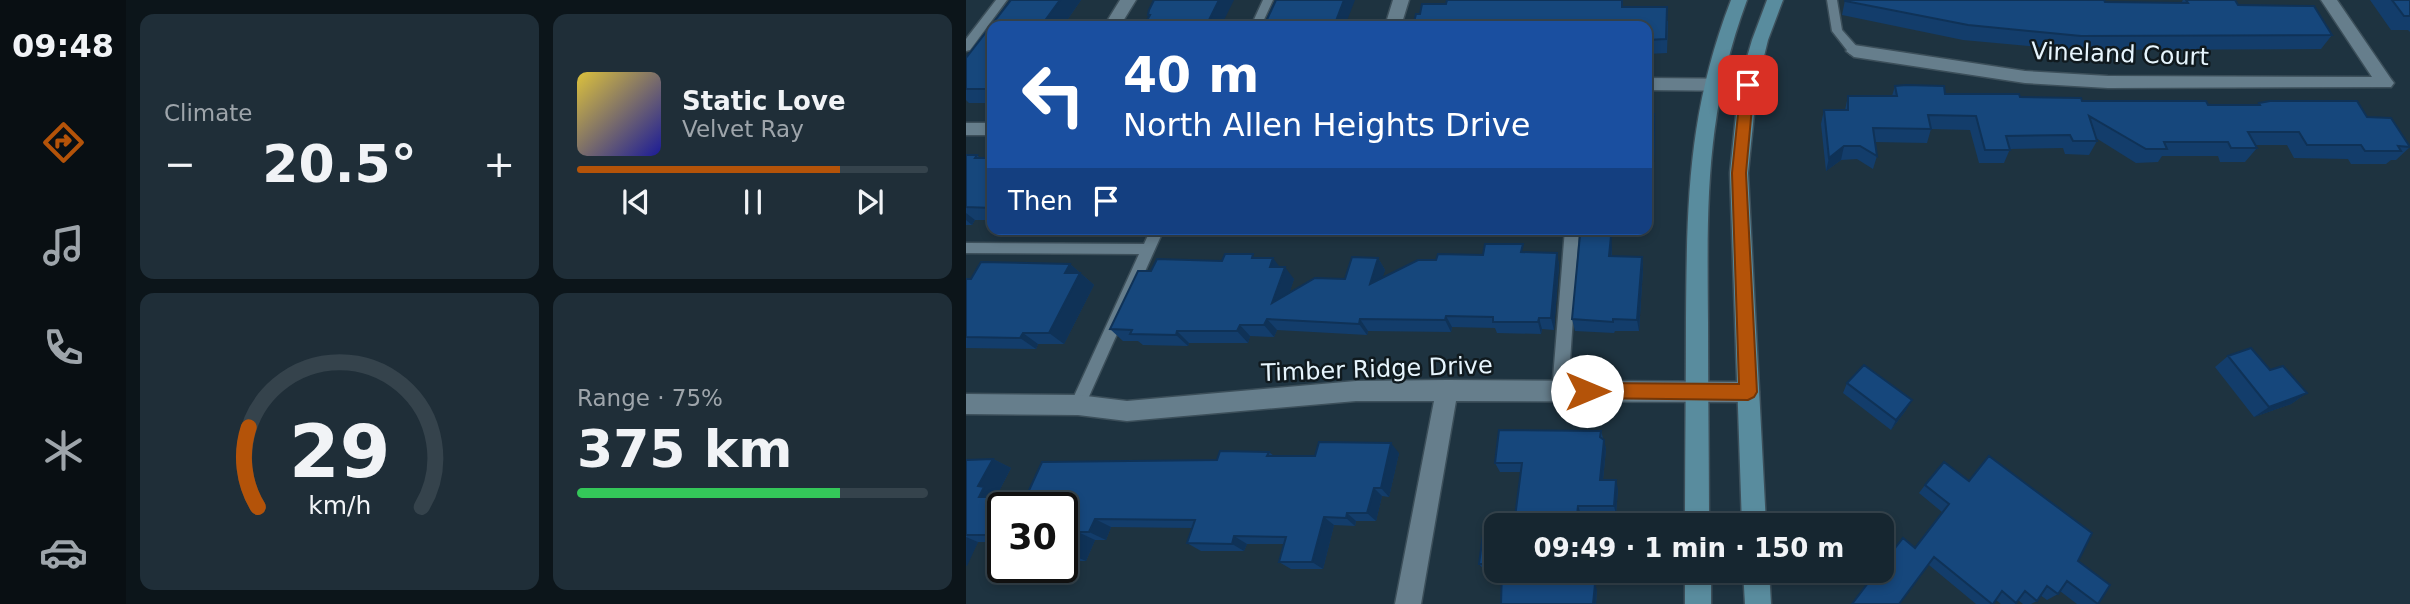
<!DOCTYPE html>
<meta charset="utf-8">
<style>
:root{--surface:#162630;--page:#1f2e38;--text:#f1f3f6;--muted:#9ea5ab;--line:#35434c;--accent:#b45309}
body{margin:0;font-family:"DejaVu Sans",sans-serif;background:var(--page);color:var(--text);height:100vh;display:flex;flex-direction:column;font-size:26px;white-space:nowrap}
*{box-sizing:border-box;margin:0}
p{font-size:23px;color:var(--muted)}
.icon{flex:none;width:38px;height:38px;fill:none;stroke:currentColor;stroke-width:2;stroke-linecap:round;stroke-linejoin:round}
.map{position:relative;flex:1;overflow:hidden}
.details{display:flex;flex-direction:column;gap:14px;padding:14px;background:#0c151a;width:840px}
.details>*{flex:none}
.hud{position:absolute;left:21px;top:21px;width:665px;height:214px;border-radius:14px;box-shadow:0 4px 10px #0003,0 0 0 2px var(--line);background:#1a4fa0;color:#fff;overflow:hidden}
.speed{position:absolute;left:21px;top:492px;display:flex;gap:14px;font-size:35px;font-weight:700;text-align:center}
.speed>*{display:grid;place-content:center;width:91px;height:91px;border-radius:50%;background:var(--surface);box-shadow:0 4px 10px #0003,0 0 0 2px var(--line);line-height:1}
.speed .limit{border:4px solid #111;border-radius:10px;background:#fff;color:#111}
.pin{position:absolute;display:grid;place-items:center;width:60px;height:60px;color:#fff;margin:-30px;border-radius:14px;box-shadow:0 4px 10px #0006}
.me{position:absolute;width:77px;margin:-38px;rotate:90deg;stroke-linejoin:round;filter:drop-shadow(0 0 5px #0008)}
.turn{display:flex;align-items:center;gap:24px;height:147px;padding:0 21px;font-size:32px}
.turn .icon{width:91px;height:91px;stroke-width:2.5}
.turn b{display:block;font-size:49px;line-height:60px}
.then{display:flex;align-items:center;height:66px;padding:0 21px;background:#0003;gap:14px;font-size:26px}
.big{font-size:52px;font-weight:600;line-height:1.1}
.details .widget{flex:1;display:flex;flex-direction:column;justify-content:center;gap:10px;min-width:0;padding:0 24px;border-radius:14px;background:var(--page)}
.details .dial{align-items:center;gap:0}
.dial svg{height:182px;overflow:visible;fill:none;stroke:var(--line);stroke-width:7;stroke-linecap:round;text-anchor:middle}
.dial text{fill:var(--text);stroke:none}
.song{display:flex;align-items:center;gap:21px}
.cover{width:84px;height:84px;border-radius:10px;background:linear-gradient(135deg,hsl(50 70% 55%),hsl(240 70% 35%))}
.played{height:7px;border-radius:4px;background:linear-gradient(90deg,var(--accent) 75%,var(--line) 75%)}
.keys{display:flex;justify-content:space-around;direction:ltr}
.heat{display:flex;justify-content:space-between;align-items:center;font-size:38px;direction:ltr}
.charge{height:10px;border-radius:5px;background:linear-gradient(90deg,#34c759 75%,var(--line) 0)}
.details .tiles{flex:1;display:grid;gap:14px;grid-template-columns:repeat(2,1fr)}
.trip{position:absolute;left:518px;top:513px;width:410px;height:70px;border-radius:14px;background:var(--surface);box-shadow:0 4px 10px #0003,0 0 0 2px var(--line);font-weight:600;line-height:70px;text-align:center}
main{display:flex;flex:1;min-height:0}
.menu{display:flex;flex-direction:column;width:126px;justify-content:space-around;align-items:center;background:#090f13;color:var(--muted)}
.menu .icon{width:49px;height:49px}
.menu .selected{color:var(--accent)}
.menu b{font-size:32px;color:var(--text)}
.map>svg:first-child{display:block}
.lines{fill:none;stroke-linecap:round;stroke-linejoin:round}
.service-casing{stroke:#3c4f5a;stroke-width:3}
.minor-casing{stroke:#3c4f5a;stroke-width:3}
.secondary-casing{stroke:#3c4f5a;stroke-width:3}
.service{fill:#667e8c;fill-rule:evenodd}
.minor{fill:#667e8c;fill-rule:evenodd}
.secondary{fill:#598c9e;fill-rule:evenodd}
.wall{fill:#133d6b}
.shaded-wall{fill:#0f3257}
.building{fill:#16477c;stroke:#0f3257;stroke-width:2}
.route{fill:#b45309;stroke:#753606;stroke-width:2}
.labels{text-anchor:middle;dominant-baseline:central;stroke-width:5;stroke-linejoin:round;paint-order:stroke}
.street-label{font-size:24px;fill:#e7f5fd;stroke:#101a1f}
</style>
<main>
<nav class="menu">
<b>09:48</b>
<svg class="icon selected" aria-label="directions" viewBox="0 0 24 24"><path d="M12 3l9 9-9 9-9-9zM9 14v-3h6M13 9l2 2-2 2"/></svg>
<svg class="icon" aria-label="music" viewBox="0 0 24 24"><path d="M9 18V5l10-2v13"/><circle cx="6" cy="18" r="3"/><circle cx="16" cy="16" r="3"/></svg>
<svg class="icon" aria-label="phone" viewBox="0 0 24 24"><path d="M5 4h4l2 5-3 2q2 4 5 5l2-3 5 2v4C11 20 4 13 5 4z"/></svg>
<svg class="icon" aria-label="climate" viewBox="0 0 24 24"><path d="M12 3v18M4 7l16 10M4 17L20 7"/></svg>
<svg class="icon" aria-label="car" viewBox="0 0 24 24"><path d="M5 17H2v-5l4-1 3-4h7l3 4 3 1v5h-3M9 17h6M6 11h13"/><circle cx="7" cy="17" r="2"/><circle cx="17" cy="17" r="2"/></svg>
</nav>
<section class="details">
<div class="tiles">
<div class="widget"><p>Climate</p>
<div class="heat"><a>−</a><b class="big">20.5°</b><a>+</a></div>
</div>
<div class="widget">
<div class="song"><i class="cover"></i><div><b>Static Love</b><p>Velvet Ray</p></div></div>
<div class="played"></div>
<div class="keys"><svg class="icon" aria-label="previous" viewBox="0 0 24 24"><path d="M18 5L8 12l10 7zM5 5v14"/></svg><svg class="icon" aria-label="pause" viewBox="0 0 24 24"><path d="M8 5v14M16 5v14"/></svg><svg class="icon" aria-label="next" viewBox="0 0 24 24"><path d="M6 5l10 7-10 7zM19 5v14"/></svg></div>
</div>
<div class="widget dial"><svg viewBox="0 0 100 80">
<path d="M14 69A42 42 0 1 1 86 69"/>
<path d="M14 69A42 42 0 0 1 10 34" stroke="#b45309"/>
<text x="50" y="56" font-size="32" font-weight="700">29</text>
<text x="50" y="72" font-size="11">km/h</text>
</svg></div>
<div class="widget"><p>Range · 75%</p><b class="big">375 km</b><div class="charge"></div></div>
</div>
</section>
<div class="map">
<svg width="1444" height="604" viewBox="0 0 1444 604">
<rect width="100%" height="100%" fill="#1e3340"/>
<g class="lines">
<defs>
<path id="service" d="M30,0H41L4,50L0,51V39Z
M297,0H307L295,26H285Z
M861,0H871L876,30L892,48V54H884L866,31Z
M185,229H198L117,410L112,412L107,410L104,405L173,254L0,253V243L178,244Z
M599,229H613L602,391L599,396L594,398L589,396L586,391Z"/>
<path id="minor" d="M154,0H170L154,26H138Z
M427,0H443L435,26H419Z
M1355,0H1371L1425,79L1428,83L1425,87L1142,88L1059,83L888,57L880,51L888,45L1059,71L1142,76L1406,77Z
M681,78L782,79L791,85L782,91L681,90Z
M0,123H26V135H0Z
M481,380L782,382L790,385L793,392L790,399L782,402L490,401L455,604H429L468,401H390L161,421L112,415L0,414V394L112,395L161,401L390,381Z"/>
<path id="secondary" d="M765,0H781C739,113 741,204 742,322C742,389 743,457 743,525H719C719,456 720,387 720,318C721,201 722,111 765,0Z
M801,0H817L802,40L791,85L782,173L800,525H776L764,173L773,85L786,40Z
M719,570H745V604H719Z
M777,570H803L805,604H779Z"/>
</defs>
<!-- service casing -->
<use href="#service" class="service-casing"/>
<!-- minor casing -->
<use href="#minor" class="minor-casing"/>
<!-- secondary casing -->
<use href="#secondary" class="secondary-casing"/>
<!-- service -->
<use href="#service" class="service"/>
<!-- minor -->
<use href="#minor" class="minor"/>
<!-- secondary -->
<use href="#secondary" class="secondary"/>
</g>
<!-- wall -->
<path class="wall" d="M45,0H115L97,26H26V103H3L0,100V58Z
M656,0L657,7L702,21L701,53L681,54V26H447Z
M879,0L1215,3L1217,0H1269L1272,5L1366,35L1355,49L1108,50L997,40L876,15Z
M1404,0H1444V32L1442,30H1425Z
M929,86L979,94L1054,97L1116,101L1290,105L1293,103L1401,117L1444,147L1430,160H1425L1420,164H1385L1382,159L1328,158L1321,145H1289L1291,148L1279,162H1254L1252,156H1196L1192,162L1170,163L1130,138L1131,141L1123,155L1099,154L1097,148L1044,149L1038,163H1013L1004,130L965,129L961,143L909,142L911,156L907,169L891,159L875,160L860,171L855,124L858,110H879L882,96H926Z
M681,113L689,128L688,162H681Z
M0,155H11L14,158H26V220H9L6,225H0Z
M646,249V256L676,257L677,269L673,331H649L648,333L609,331L606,319Z
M559,252L591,253L593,265L588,330L576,329L575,334L531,333L529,328L486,327L485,332L402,331L401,335L311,330L308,337L284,336L282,343H223L222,346L177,345L172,341H157L144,329L185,271L290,258L314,267L328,279L323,293L379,279L412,258L419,270L416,278L470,260L517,255Z
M104,264L128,285L98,344H72L70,349L0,348V279Z
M1262,356L1304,370L1341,393L1325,404L1288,417L1249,367Z
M881,383L940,410L925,430L877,393Z
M635,431L640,449L637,480L652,489L650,514H615L614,525H548L555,472H534L529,463Z
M303,452L308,456H349L433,453L423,497L416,496L410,521H390L389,526L368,525L357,569H325L313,562L318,544H281L278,551H235L221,543L227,528L145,527L140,540H129L120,561H96V508H37V542H12L0,566V460L27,459L45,468L32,493L36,495V497H60L251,460Z
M1003,481L1112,561L1132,604H1111L1094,591L1092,594L1081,600L1074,595L1071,601L1065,604H1057L1052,600L1049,604H1035L1030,600L1027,604H1010L963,565L949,547L976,512L953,493L959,485Z
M530,528V570H610L609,583L631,590L630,604H535L536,571H519L513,564Z"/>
<!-- shaded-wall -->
<path class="shaded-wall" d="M94,0H115L97,26H75Z
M253,0H268L255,26H240Z
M378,0H389L379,26H368Z
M688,114L689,128L688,162L687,149Z
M878,146L875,160L860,171L863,158Z
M0,213L9,220L6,225L0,220Z
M645,236L646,249L645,268L643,256Z
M591,253L593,265L588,330L585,318Z
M676,257L677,269L673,331L671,320Z
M307,258L316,270L304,267Z
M412,258L419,270L411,296L404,284Z
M104,264L128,285L98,344L83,333L99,273Z
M319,267L328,279L316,315L306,303Z
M480,316L486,327L485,332L479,320Z
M573,318L576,329L575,334L572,322Z
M301,319L311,330L308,337L298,325Z
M394,319L402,331L401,335L393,324Z
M274,325L284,336L282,343L271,331Z
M211,331L223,343L222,346L210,335Z
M57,333L72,344L70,349L54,338Z
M1341,393L1325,404L1288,417L1303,407Z
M946,400L940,410L925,430L930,420Z
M638,440L640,449L636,489L634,480Z
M425,443L433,453L423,497L415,488Z
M27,459L45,468L32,493L36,495L31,505L13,497L12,486Z
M650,480L652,489L650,514L648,506Z
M408,488L416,496L410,521L401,513Z
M612,506L615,514L614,525H610Z
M381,513L390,521L389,526L380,518Z
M358,517L368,525L357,569L346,562Z
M129,519L145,527L140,540L123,532Z
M112,532L129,540L120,561L103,554Z
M268,536L281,544L278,551L266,544Z
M0,537L12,542L1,566L0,565Z
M606,570H610L608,590L605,583Z
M629,584L631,590L630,604H627Z"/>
<!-- building -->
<path class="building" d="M45,0H94L75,26H26V89H0V58Z
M188,0H253L240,26H178L184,15H182L183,10Z
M310,0H378L368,26H298Z
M481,0H656V7H701L700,39L681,40V26H447L450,14H454L456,4H480Z
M879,0H1138L1139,2L1222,3L1220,0H1269L1272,5L1348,6L1366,35L1115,36L1002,25L879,1Z
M1426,0H1444V16H1438Z
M940,85L978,86L979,94H1053L1054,97L1115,98L1116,101H1240L1242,105H1294L1293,103L1304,101H1391L1401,117L1425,118L1444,147L1432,146L1435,151H1399L1395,145H1341L1333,132H1282L1291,148H1265L1262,142H1198L1201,149H1180L1123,116L1131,141H1107L1104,135L1040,136L1044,150H1019L1010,116L962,115L965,129L907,128L911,156L894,146H878L863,158L858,110H882V96H931L929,86Z
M681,113L688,114L687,149H681Z
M0,155H11L9,158H26V208L0,207Z
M614,235L645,236L643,256L676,257L671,320L647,319V322L606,319Z
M519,244H557L555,252L591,253L585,318H573L572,322H527V317L480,316L479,320L394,319L393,324L301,319L298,325H274L271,331H211L210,335L164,334L166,330L144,329L172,271H185L191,259L256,261L259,254H287L286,258H307L304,267H319L306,303L349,278L379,279L386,257L412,258L404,284L452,260H470L472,254L517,255Z
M15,262L104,264L99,273H114L83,333H57L54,338L0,337V279H5Z
M1285,348L1304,370L1317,366L1341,393L1303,407L1262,356Z
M898,365L946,400L930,420L881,383Z
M533,430L635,431L634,437L638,440L634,480H650L648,506H612L610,525H548L556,463H529Z
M353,442L425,443L415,488H408L401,513H381L380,518L358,517L346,562H313L320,537L268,536L266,544L221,543L229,520L129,519L123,532H112L103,554H96V508H37V535H0V460L27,459L12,486L18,487L13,497H60L76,462L251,460L254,451L303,452L301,456H349Z
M1023,456L1126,533L1112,561L1144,585L1132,604L1101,581L1092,594L1081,586L1071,601L1059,591L1050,603L1036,591L1027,604H1026L968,557L933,604H886L912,570H915V566L937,538L949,548L983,504L959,485L978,462L1003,481Z
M518,528H530V564H513Z
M536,570H606L605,583L629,584L627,604H535Z"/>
<!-- route -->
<path class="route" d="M782,81L788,85L780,173L791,392L788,397L782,400L621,398L615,396L613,391L615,385L621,383L773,384L766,173L775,85Z"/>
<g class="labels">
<!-- street labels -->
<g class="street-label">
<text transform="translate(1154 54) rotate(2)">Vineland Court</text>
<text transform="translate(411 369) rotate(-2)">Timber Ridge Drive</text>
</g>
</g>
</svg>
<div class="speed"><div class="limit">30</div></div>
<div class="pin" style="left:782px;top:85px;background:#d93025"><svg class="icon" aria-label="arrive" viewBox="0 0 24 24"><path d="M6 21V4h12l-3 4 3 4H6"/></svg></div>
<svg class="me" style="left:621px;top:391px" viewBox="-20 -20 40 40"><circle r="19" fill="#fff"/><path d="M0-13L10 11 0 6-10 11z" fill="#b45309"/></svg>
<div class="trip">09:49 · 1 min · 150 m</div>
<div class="hud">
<div class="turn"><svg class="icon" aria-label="left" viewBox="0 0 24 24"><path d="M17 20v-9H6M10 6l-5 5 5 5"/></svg><div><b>40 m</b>North Allen Heights Drive</div></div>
<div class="then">Then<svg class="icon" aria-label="arrive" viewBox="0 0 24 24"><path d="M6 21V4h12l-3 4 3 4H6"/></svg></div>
</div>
</div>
</main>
